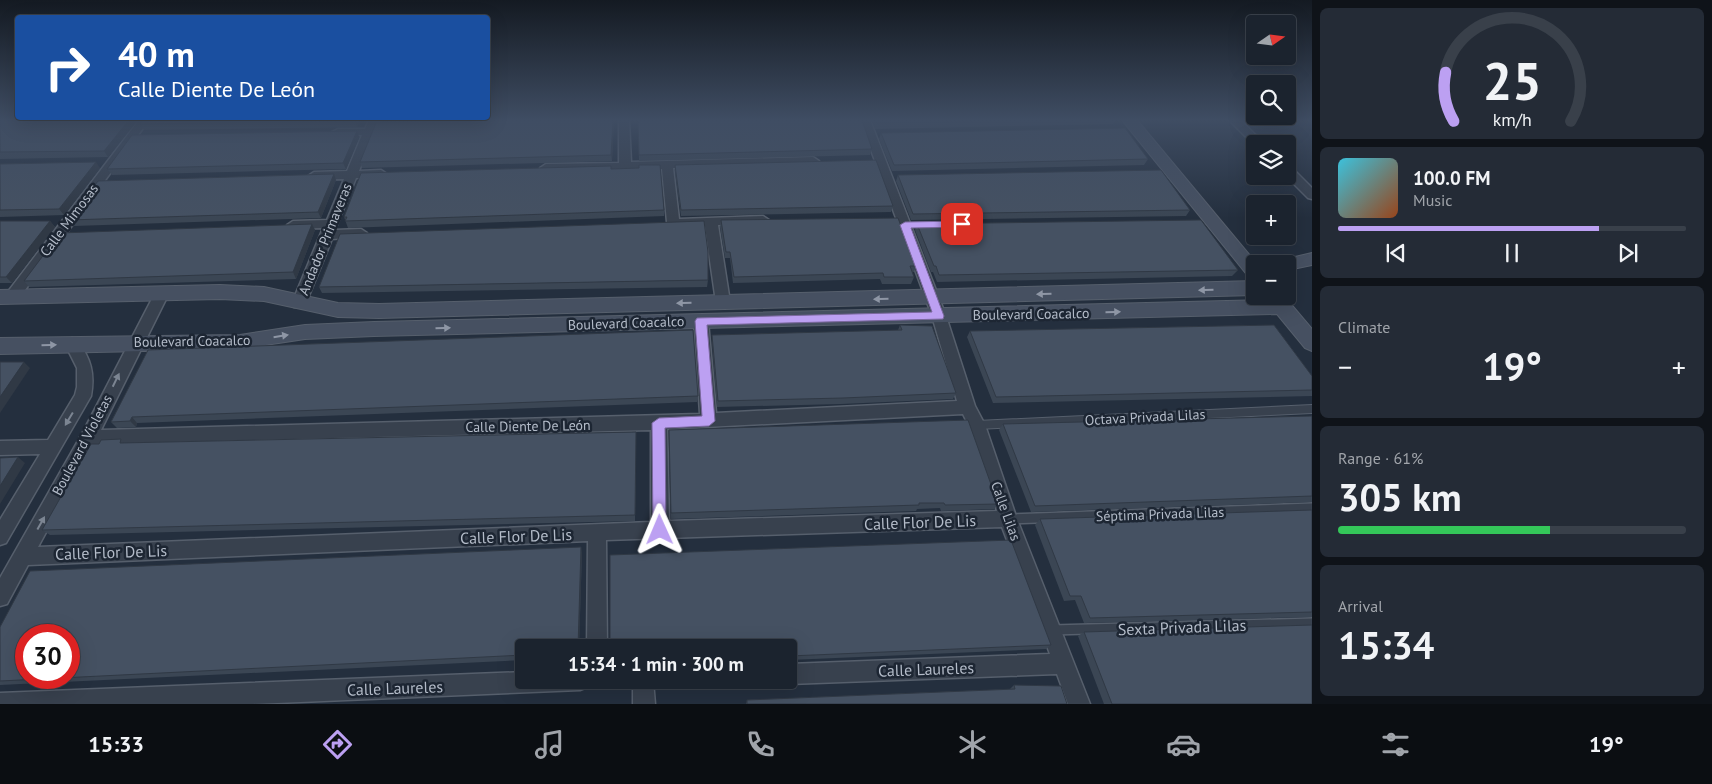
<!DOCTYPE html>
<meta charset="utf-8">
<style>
:root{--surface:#1b232e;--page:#242b36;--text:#f1f3f6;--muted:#a0a4aa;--line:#39404a;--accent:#bca0f2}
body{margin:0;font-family:"PT Sans",sans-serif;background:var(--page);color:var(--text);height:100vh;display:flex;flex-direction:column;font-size:19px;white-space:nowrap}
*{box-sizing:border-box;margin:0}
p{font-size:16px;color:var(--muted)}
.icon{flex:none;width:28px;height:28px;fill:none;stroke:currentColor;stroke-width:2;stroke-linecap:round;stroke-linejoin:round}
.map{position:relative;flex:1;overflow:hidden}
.details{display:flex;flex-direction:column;gap:8px;padding:8px;background:#0f1319;width:400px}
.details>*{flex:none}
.hud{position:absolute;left:15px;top:15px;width:475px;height:105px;border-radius:5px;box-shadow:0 5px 20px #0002,0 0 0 1px var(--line);background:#1a4fa0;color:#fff;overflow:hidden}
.needle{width:32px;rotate:76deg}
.tools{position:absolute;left:1246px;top:15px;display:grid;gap:10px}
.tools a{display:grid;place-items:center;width:50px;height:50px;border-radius:5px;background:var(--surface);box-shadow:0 5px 20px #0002,0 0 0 1px var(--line);font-size:25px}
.speed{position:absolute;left:15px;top:624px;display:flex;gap:10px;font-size:25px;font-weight:700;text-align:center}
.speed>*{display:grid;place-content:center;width:65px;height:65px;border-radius:50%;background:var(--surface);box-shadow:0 5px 20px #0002,0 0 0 1px var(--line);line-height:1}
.speed .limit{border:8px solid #d22;background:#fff;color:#111}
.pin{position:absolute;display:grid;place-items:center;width:42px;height:42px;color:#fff;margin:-21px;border-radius:10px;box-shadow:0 2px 8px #0006}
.me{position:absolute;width:55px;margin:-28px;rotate:359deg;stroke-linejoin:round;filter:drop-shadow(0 0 4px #0008)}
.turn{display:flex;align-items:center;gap:18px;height:105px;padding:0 20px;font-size:22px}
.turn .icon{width:65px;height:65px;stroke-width:2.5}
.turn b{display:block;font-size:35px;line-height:42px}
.big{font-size:38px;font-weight:700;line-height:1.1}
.details .widget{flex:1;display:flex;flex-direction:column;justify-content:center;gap:8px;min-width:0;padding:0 18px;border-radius:8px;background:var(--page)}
.details .dial{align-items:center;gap:0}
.dial svg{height:130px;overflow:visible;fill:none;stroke:var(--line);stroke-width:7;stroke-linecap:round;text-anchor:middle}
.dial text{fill:var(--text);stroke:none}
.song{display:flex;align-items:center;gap:15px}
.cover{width:60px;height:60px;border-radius:8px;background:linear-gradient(135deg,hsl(190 70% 55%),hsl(20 70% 35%))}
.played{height:5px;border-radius:2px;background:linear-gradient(90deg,var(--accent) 75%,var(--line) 75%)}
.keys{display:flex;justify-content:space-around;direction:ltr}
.heat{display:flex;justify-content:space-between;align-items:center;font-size:28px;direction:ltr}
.charge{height:8px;border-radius:4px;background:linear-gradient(90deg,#34c759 61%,var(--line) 0)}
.trip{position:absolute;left:515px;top:639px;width:282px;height:50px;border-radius:5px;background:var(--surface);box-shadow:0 5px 20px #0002,0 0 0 1px var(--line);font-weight:700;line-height:50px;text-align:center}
.menu{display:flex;height:80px;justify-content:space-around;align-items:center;background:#0b0e12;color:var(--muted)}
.menu .icon{width:35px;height:35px}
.menu .current{color:var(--accent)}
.menu b{font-size:22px;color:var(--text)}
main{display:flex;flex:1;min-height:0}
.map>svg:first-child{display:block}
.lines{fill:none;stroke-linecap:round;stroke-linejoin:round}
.lane-far1-casing{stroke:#565f6c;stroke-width:10}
.lane-casing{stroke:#565f6c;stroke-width:12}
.street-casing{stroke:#565f6c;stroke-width:3}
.secondary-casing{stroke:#565f6c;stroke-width:2}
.lane-far1{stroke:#38414e;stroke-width:8}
.lane{stroke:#38414e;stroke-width:9}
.street{fill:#38414e;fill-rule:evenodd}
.secondary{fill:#465061;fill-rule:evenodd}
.wall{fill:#3b4654}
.shaded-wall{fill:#303945}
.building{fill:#455162;stroke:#303945;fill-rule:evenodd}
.oneway{fill:#8e96a5}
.oneway2{fill:#7c8592}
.route{fill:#bca0f2;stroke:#7a689d}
.labels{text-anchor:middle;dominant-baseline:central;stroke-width:5;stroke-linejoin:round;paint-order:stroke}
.street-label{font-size:14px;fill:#b4bcc9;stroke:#1d2633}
.near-street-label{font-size:16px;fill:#b4bcc9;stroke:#1d2633}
</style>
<main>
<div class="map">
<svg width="1312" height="704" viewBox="0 0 1312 704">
<rect width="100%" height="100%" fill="#242f3e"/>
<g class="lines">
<defs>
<path id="lane-far1" d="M977,425L1312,409"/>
<path id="lane" d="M1008,519L1312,508
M1052,630L1312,623"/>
<path id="street" d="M139,120H149L17,301H7L5,297L7,293Z
M369,120H379L359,171L381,170L387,174L381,178H356L335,230L361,229L367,233L361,237L332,239L306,303L304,307H294L292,303L323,228L293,229L287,225L293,221L327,220L344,179L314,180L308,176L314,172L347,171L362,135H338L332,132L338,129H365Z
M619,120H629L631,162L813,157L819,161L813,165L673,168L679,219L763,216L769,220L763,224L718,225L730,302L728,306H718L716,302L705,226L678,224L673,226L667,222L662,169L546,172L540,168L546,164L619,163Z
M860,120H870L946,316L975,406L985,425L1017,519L1090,704H1068L1057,674L789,684L782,681L789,680V664L1050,654L1002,527L606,540L607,648H587L588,541L28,565L7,604L0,606V578L83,432L155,293L162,288L169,293L101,430L700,414L694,321L696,317H706L708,321L716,413L957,401L932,316ZM963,414L969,426L997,511L669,521L667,429ZM651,430V522L38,547L94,444Z
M1229,120H1240L1265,144H1255V146Z
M1288,167L1292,168L1312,188V199L1308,198L1286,176Z
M72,338L77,340C91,359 95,373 91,396L6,543L0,545V520L40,454L0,455V441L48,440L75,395L77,387V368L65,344L67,340Z
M524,672V680H590L587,687L580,690L253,704H0V693Z
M633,680H653L655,704H633Z"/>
<path id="secondary" d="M1122,120H1137L1257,264H1255V279L1249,277Z
M1312,253V265L1288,270V264H1279L1282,260Z
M1255,281V295L379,318L338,317L264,301L220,299L0,304V290L220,285L264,287L338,303L379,304Z
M1267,296H1284L1312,329V351L1305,348L1277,314L374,336L305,339L240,349L0,354V338L240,335L305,325L374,322L1267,300Z"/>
</defs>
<!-- lane-far1 casing -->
<use href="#lane-far1" class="lane-far1-casing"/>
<!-- lane casing -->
<use href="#lane" class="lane-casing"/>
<!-- street casing -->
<use href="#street" class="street-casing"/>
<!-- secondary casing -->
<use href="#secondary" class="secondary-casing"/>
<!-- lane-far1 -->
<use href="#lane-far1" class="lane-far1"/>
<!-- lane -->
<use href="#lane" class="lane"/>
<!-- street -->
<use href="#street" class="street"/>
<!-- secondary -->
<use href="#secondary" class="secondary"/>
</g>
<!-- wall -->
<path class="wall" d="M0,120H138L108,157L0,159Z
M360,120L357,127L144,130L140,124Z
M614,120L612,161L362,168L360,162Z
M638,120L872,149L870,155L639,161Z
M872,120H1115L1113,124L875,129Z
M357,131L359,137L346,169L112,175L107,169Z
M881,133L1148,159L1144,165L892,171L879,139Z
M0,164L100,168L64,215L0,217Z
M675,165L893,206L891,212L681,216L675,171Z
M611,169L664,210V216L348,228L344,217Z
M898,175L1190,210L1186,216L911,220L896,181Z
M336,180L321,218L74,226L69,220Z
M721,220L916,266L914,272H912L914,277L911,284H882L880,279L733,283L730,258H725L720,227Z
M0,221H50L55,227L12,283H0Z
M312,224L315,230L296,279L29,287L24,281Z
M917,224L1238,270L1232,276L937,282L933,272H931L915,230Z
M708,280L707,287L322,293L319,287Z
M900,325L956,393L953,399L841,404L717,407L712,341V335L898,330Z
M970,331L1312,376V396L993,403L967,337Z
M148,350L698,396L697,402L137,423L136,427L117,428L111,422Z
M1312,416V502L1031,512L999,430L1003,424Z
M669,436L998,504L994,509L941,511L940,508L917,509L916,511L671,519Z
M636,438L635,521L50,535L42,530L125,443Z
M1312,510V617L1084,623L1075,600L1064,601L1035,525L1040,519Z
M582,552L579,648H524V660L0,685V627Z
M1084,632L1312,704H1104L1078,636Z
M1051,645L1046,649L789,660V648Z
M1014,685L1067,704H746L747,700L1010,689Z"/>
<!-- shaded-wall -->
<path class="shaded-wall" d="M129,120H138L108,157L104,151Z
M355,120H360L357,127L355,121Z
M613,120H614L612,161L611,155Z
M357,131L359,137L346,169L343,163Z
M96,162L100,168L64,215L59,209Z
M334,174L336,180L321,218L318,212Z
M50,221L55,227L12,283L6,277Z
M312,224L315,230L296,279L293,272Z
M24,362L30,368L0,413V397Z
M132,417L137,423L136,427L130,421Z
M18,457L25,463L0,504V486Z
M581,547L582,552L579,648H578Z"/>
<!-- building -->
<path class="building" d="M0,120H129L104,151L0,152Z
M143,120H355V121L140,124Z
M452,120H613L611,155L360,162L376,123Z
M638,120H862L872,149L639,155Z
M876,120H1038L877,123Z
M1125,128L1148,159L894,165L881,133Z
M357,131L343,163L107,169L132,135Z
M876,160L893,206L681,210L675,165Z
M96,162L59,209L0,210V164Z
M639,165H660L664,210L345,221L347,217H344L361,173L611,166V169L639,168Z
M1161,170L1190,210L913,214L898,175Z
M334,174L318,212L69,220L98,181Z
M898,218L916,266H910L914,277H884L883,273L734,277L730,252H726L721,220Z
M1198,220H1201L1238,270L939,275L936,266H934L917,224Z
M0,221H50L6,277H0Z
M704,221L708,252V280L319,287L340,234Z
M312,224L293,272L24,281L60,233Z
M900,325L932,326L956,393L843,398L718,401L712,335L902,330Z
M1274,325L1312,376V390L996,397L970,331Z
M693,330L698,396L132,417L130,421L111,422L148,350Z
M0,362H24L0,397Z
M1312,416V496L1035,506L1003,424Z
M968,420L998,504L945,505L944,503H919V505L671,513L669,430Z
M636,432L635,515L42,530L91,444H99L101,440L121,439L120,443Z
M18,457L0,486V458Z
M1312,510V612L1090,618L1081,596H1070L1040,519Z
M1011,540L1051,645L789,656V648H610V555Z
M581,547L578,648H524V655L0,681V627L30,571ZM26,635H69V678H26Z
M1312,625V704H1112L1084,632Z
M1014,685L1061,686L1067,704H747V700L1015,689Z"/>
<!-- one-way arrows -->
<defs><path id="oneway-solid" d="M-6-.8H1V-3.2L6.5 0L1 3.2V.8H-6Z" transform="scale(1.25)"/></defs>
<g class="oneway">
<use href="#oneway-solid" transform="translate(1206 290) rotate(178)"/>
<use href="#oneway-solid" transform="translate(1044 294) rotate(178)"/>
<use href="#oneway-solid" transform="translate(881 299) rotate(179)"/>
<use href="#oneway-solid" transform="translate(684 303) rotate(179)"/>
<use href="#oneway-solid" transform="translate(1113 312) rotate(-1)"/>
<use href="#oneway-solid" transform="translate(443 328) rotate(-2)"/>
<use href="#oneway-solid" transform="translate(281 336) rotate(-9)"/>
<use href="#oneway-solid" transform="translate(49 345) rotate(-2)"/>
</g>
<g class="oneway2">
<use href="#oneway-solid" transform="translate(116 380) rotate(-64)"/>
<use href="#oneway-solid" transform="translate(69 419) rotate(121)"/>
<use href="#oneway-solid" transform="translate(41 523) rotate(-61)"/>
</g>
<!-- sky -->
<linearGradient id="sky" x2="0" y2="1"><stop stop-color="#141a22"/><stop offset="0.55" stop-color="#3f4d63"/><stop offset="1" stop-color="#3f4d63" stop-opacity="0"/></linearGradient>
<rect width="1312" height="218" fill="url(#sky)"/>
<!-- route -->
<path class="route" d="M962,221L966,222V227L911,228L944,316L943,319L707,325L715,421L709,426L665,428L666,530L664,535L660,537L655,535L653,530L652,423L659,418L702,416L695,321L697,318L932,312L900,225L905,222Z"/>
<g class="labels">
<!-- street labels -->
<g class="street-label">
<text transform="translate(69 220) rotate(-53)">Calle Mimosas</text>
<text transform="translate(325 239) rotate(-68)">Andador Primaveras</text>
<text transform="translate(1031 314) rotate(-1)">Boulevard Coacalco</text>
<text transform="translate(626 323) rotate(-2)">Boulevard Coacalco</text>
<text transform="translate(192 341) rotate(-1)">Boulevard Coacalco</text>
<text transform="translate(1145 417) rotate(-3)">Octava Privada Lilas</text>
<text transform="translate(528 426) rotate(-1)">Calle Diente De León</text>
<text transform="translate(82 445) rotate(-62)">Boulevard Violetas</text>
<text transform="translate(1006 511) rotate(70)">Calle Lilas</text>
<text transform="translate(1160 514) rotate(-2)">Séptima Privada Lilas</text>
</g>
<!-- near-street labels -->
<g class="near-street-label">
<text transform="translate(920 522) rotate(-2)">Calle Flor De Lis</text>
<text transform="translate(516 536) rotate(-2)">Calle Flor De Lis</text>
<text transform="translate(111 552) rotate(-2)">Calle Flor De Lis</text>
<text transform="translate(1182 627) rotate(-2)">Sexta Privada Lilas</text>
<text transform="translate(926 669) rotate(-2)">Calle Laureles</text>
<text transform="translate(395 688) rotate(-2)">Calle Laureles</text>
</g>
</g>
</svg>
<div class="tools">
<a><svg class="needle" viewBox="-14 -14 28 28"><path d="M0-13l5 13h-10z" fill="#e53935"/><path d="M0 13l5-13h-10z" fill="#a0a4aa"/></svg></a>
<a><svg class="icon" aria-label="search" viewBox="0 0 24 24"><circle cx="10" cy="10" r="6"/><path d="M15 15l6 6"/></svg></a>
<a><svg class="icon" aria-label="layers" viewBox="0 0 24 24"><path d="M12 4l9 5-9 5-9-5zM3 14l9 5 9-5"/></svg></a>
<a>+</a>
<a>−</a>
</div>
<div class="speed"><div class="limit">30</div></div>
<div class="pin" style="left:962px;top:224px;background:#d93025"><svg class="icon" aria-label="arrive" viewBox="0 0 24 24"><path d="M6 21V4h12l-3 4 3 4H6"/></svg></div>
<svg class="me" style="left:660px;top:530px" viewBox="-20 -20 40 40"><path d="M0-17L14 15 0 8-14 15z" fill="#bca0f2" stroke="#fff" stroke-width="4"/></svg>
<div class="trip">15:34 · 1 min · 300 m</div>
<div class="hud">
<div class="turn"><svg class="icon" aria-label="right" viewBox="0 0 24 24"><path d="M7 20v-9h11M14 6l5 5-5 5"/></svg><div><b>40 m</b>Calle Diente De León</div></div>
</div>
</div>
<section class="details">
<div class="widget dial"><svg viewBox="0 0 100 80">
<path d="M14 69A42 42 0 1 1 86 69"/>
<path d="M14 69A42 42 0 0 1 9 39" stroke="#bca0f2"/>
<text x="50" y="56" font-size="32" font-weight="700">25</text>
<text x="50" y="72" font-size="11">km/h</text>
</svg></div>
<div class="widget">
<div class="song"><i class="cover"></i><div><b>100.0 FM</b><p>Music</p></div></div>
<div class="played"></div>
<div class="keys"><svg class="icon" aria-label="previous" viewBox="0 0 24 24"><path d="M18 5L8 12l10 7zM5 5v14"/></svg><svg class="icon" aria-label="pause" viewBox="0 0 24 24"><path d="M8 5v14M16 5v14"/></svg><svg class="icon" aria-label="next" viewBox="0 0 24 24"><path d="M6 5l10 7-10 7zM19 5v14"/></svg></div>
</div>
<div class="widget"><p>Climate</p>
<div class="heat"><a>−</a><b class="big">19°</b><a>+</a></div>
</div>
<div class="widget"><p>Range · 61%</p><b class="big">305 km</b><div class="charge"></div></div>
<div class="widget"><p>Arrival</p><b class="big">15:34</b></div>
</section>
</main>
<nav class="menu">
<b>15:33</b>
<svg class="icon current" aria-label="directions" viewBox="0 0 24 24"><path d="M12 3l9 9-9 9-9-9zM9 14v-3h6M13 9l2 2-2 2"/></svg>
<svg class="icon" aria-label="music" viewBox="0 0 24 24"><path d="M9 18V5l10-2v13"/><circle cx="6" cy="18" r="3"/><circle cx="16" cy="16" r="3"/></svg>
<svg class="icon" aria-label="phone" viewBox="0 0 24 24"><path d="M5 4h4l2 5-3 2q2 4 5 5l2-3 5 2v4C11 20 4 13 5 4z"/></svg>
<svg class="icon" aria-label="climate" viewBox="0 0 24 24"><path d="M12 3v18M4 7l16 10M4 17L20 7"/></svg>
<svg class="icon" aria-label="car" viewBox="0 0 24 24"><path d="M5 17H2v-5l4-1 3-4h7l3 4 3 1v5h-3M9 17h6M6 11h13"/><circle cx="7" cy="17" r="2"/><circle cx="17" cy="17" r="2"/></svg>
<svg class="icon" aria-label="filters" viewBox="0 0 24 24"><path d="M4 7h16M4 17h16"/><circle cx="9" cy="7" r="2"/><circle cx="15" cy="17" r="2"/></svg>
<b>19°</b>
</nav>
